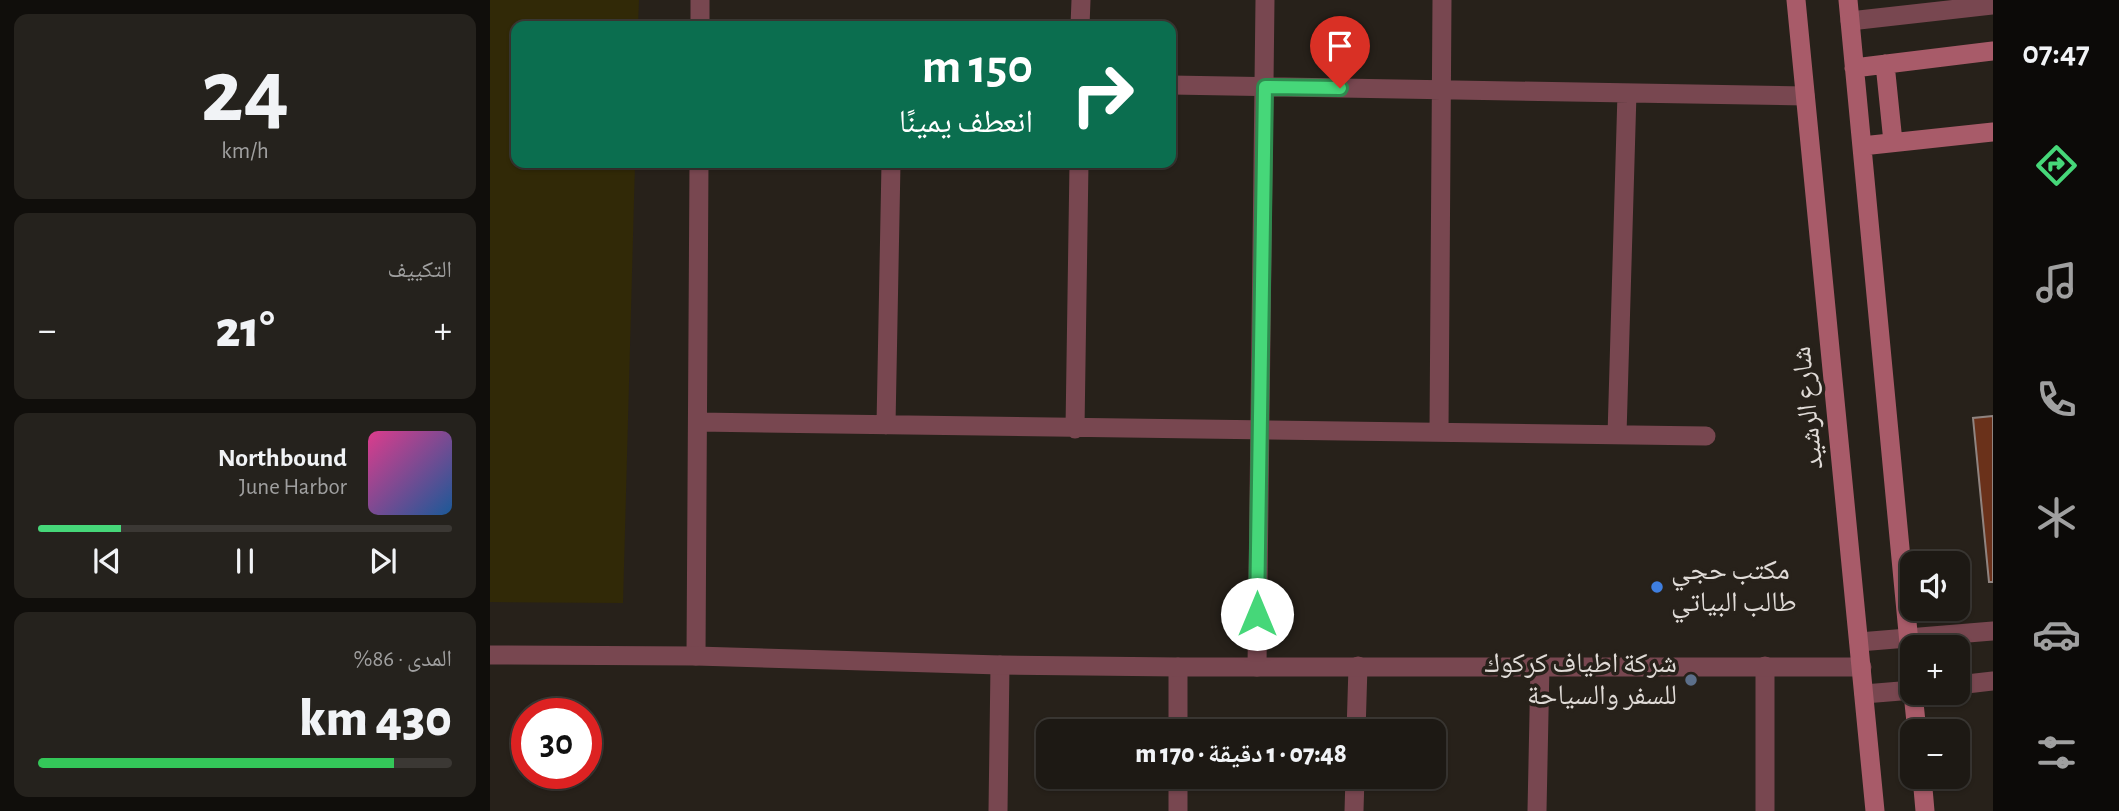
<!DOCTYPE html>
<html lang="ar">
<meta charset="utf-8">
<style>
:root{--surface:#1d1914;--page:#25221d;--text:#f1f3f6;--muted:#a0a0a0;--line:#3b3834;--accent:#46d779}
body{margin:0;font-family:"Alegreya Sans","Noto Naskh Arabic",sans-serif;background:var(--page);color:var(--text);direction:rtl;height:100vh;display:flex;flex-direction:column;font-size:26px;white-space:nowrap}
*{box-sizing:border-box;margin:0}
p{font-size:23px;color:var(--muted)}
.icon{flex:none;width:38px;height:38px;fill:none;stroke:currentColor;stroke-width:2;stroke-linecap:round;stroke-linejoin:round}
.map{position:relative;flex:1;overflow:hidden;direction:ltr}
.drawer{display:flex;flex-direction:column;gap:14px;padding:14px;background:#100e0b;width:490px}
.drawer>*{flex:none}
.guide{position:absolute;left:21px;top:21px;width:665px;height:147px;border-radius:14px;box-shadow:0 2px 5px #0004,0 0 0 2px var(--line);direction:rtl;background:#0b6e4f;color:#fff;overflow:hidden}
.controls{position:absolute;left:1410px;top:551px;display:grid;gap:14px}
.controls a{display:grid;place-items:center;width:70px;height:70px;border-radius:14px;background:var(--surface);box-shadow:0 2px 5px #0004,0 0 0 2px var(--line);font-size:35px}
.speed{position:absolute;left:21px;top:698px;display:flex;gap:14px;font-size:35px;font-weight:700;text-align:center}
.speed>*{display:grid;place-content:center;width:91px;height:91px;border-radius:50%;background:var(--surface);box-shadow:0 2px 5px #0004,0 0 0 2px var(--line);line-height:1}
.speed .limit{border:10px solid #d22;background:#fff;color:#111}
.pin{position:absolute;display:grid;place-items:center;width:60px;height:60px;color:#fff;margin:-72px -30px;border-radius:50% 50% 50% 0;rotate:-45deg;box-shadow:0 0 7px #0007}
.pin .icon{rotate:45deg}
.me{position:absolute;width:77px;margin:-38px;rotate:0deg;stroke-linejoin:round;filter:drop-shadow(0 0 5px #0008)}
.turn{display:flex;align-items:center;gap:24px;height:147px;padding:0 28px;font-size:32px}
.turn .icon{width:91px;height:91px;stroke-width:2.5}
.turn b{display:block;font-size:49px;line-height:60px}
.big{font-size:52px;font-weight:800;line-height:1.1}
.drawer .widget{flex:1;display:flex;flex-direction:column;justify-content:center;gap:10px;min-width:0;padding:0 24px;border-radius:14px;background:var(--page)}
.drawer .dial{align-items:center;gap:0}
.dial b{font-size:91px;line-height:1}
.song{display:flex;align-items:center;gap:21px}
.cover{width:84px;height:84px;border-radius:10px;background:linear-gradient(135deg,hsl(330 70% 55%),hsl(210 70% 35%))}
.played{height:7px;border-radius:4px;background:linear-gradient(90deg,var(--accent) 20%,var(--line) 20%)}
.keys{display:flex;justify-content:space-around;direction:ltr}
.heat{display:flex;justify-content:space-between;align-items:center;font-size:38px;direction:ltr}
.charge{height:10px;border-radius:5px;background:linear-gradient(90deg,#34c759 86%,var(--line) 0)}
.trip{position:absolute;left:546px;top:719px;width:410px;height:70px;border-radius:14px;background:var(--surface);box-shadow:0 2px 5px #0004,0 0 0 2px var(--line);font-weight:800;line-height:70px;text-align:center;direction:rtl}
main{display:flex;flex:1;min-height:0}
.dock{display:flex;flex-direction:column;width:126px;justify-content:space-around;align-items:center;background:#0c0a08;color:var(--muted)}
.dock .icon{width:49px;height:49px}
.dock .on{color:var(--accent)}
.dock b{font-size:32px;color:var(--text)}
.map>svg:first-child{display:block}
.sand{fill:#312907}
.building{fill:#6a311a;stroke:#908480;stroke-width:2}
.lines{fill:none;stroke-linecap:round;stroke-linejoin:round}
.minor{stroke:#784750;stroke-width:19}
.tertiary{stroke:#784750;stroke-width:19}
.secondary{stroke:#a85b69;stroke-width:19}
.route-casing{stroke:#2e8c4f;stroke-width:18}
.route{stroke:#46d779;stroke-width:12}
.shop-dot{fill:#3f7fe0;stroke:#27211a;stroke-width:2.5}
.service-dot{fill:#5c6f8a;stroke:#27211a;stroke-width:2.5}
.labels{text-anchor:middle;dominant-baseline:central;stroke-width:7;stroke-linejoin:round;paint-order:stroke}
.street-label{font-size:28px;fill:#e0dbd7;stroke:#27211a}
.poi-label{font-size:28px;fill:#e0dbd7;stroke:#27211a;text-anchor:start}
</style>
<main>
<nav class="dock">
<b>07:47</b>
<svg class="icon on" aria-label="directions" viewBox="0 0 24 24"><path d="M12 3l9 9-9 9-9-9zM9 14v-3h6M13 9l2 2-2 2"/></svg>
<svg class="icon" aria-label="music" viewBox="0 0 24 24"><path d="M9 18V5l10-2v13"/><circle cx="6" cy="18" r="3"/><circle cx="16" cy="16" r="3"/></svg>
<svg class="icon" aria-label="phone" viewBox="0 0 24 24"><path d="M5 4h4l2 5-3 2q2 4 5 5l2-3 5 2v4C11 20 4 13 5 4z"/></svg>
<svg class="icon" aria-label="climate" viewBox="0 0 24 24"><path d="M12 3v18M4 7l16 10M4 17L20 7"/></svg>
<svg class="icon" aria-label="car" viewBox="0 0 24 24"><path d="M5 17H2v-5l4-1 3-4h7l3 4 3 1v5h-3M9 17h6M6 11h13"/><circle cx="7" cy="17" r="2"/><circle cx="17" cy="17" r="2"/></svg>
<svg class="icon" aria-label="filters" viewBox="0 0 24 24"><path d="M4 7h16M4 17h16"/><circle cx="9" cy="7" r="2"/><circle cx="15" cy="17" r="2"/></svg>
</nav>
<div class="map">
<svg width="1503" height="811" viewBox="0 0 1503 811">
<rect width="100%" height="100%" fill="#27211a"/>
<!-- sand -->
<path class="sand" d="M0,0H149L148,26H26V163H145L133,603L0,602Z"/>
<!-- building -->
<path class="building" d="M1503,416V582H1499L1483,418Z"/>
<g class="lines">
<!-- minor -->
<path class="minor" d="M1360,21L1503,5
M210,26V0
M590,26L591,0
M681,85L1315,96
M208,422L1216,436
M396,425L401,163
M585,429L589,163
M949,432L952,0
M1127,435L1137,93
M1369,642L1503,631
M206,656L209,163
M688,667V732
M767,667L775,0
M1468,685L1503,681
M1374,694L1423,690
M866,732L868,666
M688,777V811
M508,811L510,665
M864,811L865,777
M1047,811L1050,665
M1275,811V666"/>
<!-- tertiary -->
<path class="tertiary" d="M0,655L206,656L510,665L688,667H1372"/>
<!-- secondary -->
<path class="secondary" d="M1306,0L1385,811
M1358,0L1423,685
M1395,64L1403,142
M1364,68L1503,51
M1372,146L1503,132
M1423,693L1427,732
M1432,777L1435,811"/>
</g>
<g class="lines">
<defs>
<path id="route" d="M767,614L775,87L850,88"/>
</defs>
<!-- route casing -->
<use href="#route" class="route-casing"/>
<!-- route -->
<use href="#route" class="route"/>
</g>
<!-- markers -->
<circle class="shop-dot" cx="1167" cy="587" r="7"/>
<circle class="service-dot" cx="1201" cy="680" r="7"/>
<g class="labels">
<!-- street labels -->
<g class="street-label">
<text transform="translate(1318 408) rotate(-96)">شارع الرشيد</text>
</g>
<!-- poi labels -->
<g class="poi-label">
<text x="1181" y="571">مكتب حجي<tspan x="1181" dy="32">طالب البياتي</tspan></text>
<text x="1187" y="664" text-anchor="end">شركة اطياف كركوك<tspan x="1187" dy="32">للسفر والسياحة</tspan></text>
</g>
</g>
</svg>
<div class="controls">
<a><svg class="icon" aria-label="sound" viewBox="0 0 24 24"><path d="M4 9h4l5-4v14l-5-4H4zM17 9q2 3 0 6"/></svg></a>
<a>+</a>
<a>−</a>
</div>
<div class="speed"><div class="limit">30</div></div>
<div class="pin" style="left:850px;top:88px;background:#d93025"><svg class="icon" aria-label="arrive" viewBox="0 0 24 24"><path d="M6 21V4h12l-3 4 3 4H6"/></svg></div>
<svg class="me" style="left:767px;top:614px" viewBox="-20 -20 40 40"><circle r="19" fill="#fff"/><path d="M0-13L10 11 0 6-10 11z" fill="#46d779"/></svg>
<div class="trip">07:48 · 1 دقيقة · 170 m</div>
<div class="guide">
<div class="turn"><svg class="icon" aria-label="right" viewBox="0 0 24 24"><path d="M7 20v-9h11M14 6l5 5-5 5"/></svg><div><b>150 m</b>انعطف يمينًا</div></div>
</div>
</div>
<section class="drawer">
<div class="widget dial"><b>24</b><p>km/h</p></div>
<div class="widget"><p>التكييف</p>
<div class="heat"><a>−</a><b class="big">21°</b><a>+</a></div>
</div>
<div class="widget">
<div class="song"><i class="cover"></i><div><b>Northbound</b><p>June Harbor</p></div></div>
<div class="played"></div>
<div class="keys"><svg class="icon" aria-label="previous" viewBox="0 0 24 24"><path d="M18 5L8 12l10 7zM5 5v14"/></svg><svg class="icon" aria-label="pause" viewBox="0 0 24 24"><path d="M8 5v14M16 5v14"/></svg><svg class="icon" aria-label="next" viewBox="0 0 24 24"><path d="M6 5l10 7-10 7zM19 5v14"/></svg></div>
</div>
<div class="widget"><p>المدى · 86%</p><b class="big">430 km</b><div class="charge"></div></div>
</section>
</main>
